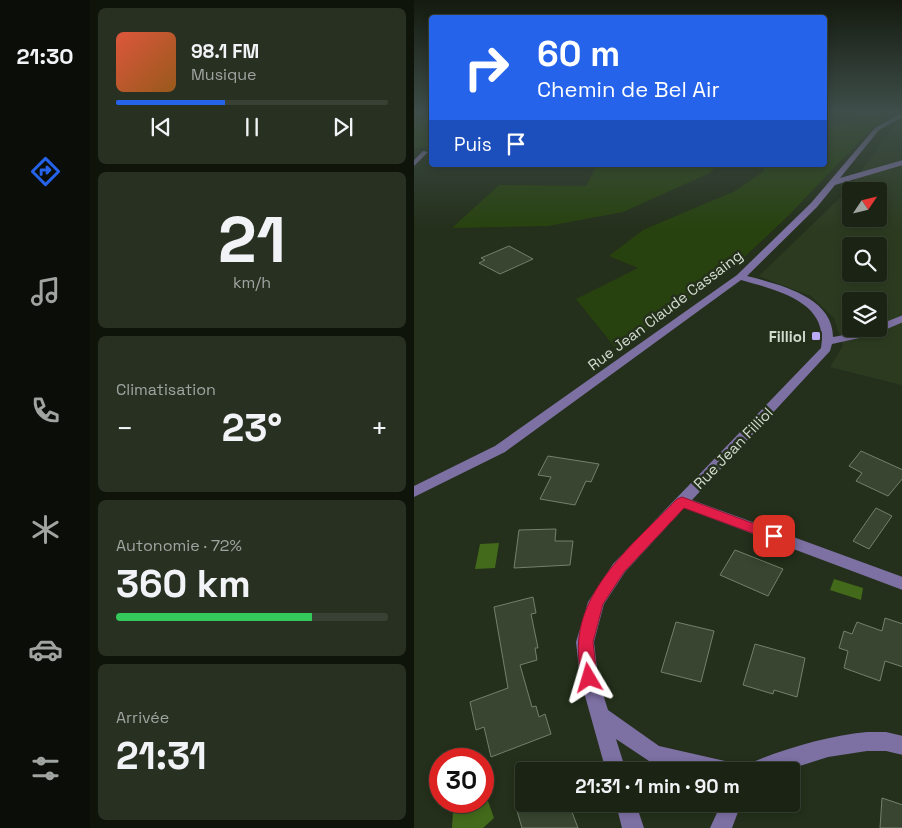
<!DOCTYPE html>
<html lang="fr">
<meta charset="utf-8">
<style>
:root{--surface:#1b2414;--page:#283022;--text:#f1f3f6;--muted:#a0a4a0;--line:#394134;--accent:#2563eb}
body{margin:0;font-family:"Space Grotesk",sans-serif;background:var(--page);color:var(--text);height:100vh;display:flex;flex-direction:column;font-size:19px;white-space:nowrap}
*{box-sizing:border-box;margin:0}
p{font-size:16px;color:var(--muted)}
.icon{flex:none;width:28px;height:28px;fill:none;stroke:currentColor;stroke-width:2;stroke-linecap:round;stroke-linejoin:round}
.map{position:relative;flex:1;overflow:hidden}
.details{display:flex;flex-direction:column;gap:8px;padding:8px;background:#0f140b;width:324px}
.details>*{flex:none}
.top-card{position:absolute;left:15px;top:15px;width:398px;height:152px;border-radius:5px;box-shadow:0 2px 8px #0003,0 0 0 1px var(--line);background:#2563eb;color:#fff;overflow:hidden}
.needle{width:32px;rotate:55deg}
.controls{position:absolute;left:428px;top:182px;display:grid;gap:10px}
.controls a{display:grid;place-items:center;width:45px;height:45px;border-radius:5px;background:var(--surface);box-shadow:0 2px 8px #0003,0 0 0 1px var(--line);font-size:25px}
.speed{position:absolute;left:15px;top:748px;display:flex;gap:10px;font-size:25px;font-weight:700;text-align:center}
.speed>*{display:grid;place-content:center;width:65px;height:65px;border-radius:50%;background:var(--surface);box-shadow:0 2px 8px #0003,0 0 0 1px var(--line);line-height:1}
.speed .limit{border:8px solid #d22;background:#fff;color:#111}
.pin{position:absolute;display:grid;place-items:center;width:42px;height:42px;color:#fff;margin:-21px;border-radius:10px;box-shadow:0 2px 8px #0006}
.me{position:absolute;width:55px;margin:-28px;rotate:353deg;stroke-linejoin:round;filter:drop-shadow(0 0 4px #0008)}
.turn{display:flex;align-items:center;gap:18px;height:105px;padding:0 25px;font-size:22px}
.turn .icon{width:65px;height:65px;stroke-width:2.5}
.turn b{display:block;font-size:35px;line-height:42px}
.then{display:flex;align-items:center;height:48px;padding:0 25px;background:#0003;gap:10px;font-size:19px}
.big{font-size:38px;font-weight:700;line-height:1.1}
.details .widget{flex:1;display:flex;flex-direction:column;justify-content:center;gap:8px;min-width:0;padding:0 18px;border-radius:8px;background:var(--page)}
.details .dial{align-items:center;gap:0}
.dial b{font-size:65px;line-height:1}
.song{display:flex;align-items:center;gap:15px}
.cover{width:60px;height:60px;border-radius:8px;background:linear-gradient(135deg,hsl(10 70% 55%),hsl(30 70% 35%))}
.played{height:5px;border-radius:2px;background:linear-gradient(90deg,var(--accent) 40%,var(--line) 40%)}
.keys{display:flex;justify-content:space-around;direction:ltr}
.heat{display:flex;justify-content:space-between;align-items:center;font-size:28px;direction:ltr}
.charge{height:8px;border-radius:4px;background:linear-gradient(90deg,#34c759 72%,var(--line) 0)}
.trip{position:absolute;left:101px;top:762px;width:285px;height:50px;border-radius:5px;background:var(--surface);box-shadow:0 2px 8px #0003,0 0 0 1px var(--line);font-weight:700;line-height:50px;text-align:center}
main{display:flex;flex:1;min-height:0}
.tabs{display:flex;flex-direction:column;width:90px;justify-content:space-around;align-items:center;background:#0b0e08;color:var(--muted)}
.tabs .icon{width:35px;height:35px}
.tabs .current{color:var(--accent)}
.tabs b{font-size:22px;color:var(--text)}
.map>svg:first-child{display:block}
.built{fill:#2c3b20;fill-rule:evenodd}
.green{fill:#28420f}
.water{fill:#436a1b}
.building{fill:#394530;stroke:#738169}
.lines{fill:none;stroke-linecap:round;stroke-linejoin:round}
.minor{fill:#7d71a4;fill-rule:evenodd}
.route{fill:#e11d48;stroke:#92132f}
.poi-dot{fill:#bcaaf6;stroke:#24301b;stroke-width:2}
.labels{text-anchor:middle;dominant-baseline:central;stroke-width:5;stroke-linejoin:round;paint-order:stroke}
.street-label{font-size:15px;fill:#d4dccf;stroke:#24301b}
.poi-label{font-size:15px;font-weight:bold;fill:#d4dccf;stroke:#24301b;text-anchor:end}
</style>
<main>
<nav class="tabs">
<b>21:30</b>
<svg class="icon current" aria-label="directions" viewBox="0 0 24 24"><path d="M12 3l9 9-9 9-9-9zM9 14v-3h6M13 9l2 2-2 2"/></svg>
<svg class="icon" aria-label="music" viewBox="0 0 24 24"><path d="M9 18V5l10-2v13"/><circle cx="6" cy="18" r="3"/><circle cx="16" cy="16" r="3"/></svg>
<svg class="icon" aria-label="phone" viewBox="0 0 24 24"><path d="M5 4h4l2 5-3 2q2 4 5 5l2-3 5 2v4C11 20 4 13 5 4z"/></svg>
<svg class="icon" aria-label="climate" viewBox="0 0 24 24"><path d="M12 3v18M4 7l16 10M4 17L20 7"/></svg>
<svg class="icon" aria-label="car" viewBox="0 0 24 24"><path d="M5 17H2v-5l4-1 3-4h7l3 4 3 1v5h-3M9 17h6M6 11h13"/><circle cx="7" cy="17" r="2"/><circle cx="17" cy="17" r="2"/></svg>
<svg class="icon" aria-label="filters" viewBox="0 0 24 24"><path d="M4 7h16M4 17h16"/><circle cx="9" cy="7" r="2"/><circle cx="15" cy="17" r="2"/></svg>
</nav>
<section class="details">
<div class="widget">
<div class="song"><i class="cover"></i><div><b>98.1 FM</b><p>Musique</p></div></div>
<div class="played"></div>
<div class="keys"><svg class="icon" aria-label="previous" viewBox="0 0 24 24"><path d="M18 5L8 12l10 7zM5 5v14"/></svg><svg class="icon" aria-label="pause" viewBox="0 0 24 24"><path d="M8 5v14M16 5v14"/></svg><svg class="icon" aria-label="next" viewBox="0 0 24 24"><path d="M6 5l10 7-10 7zM19 5v14"/></svg></div>
</div>
<div class="widget dial"><b>21</b><p>km/h</p></div>
<div class="widget"><p>Climatisation</p>
<div class="heat"><a>−</a><b class="big">23°</b><a>+</a></div>
</div>
<div class="widget"><p>Autonomie · 72%</p><b class="big">360 km</b><div class="charge"></div></div>
<div class="widget"><p>Arrivée</p><b class="big">21:31</b></div>
</section>
<div class="map">
<svg width="489" height="828" viewBox="0 0 489 828">
<rect width="100%" height="100%" fill="#24301b"/>
<!-- built -->
<path class="built" d="M481,123L488,125V385L416,367L429,346L420,318L397,296L345,276L433,191ZM436,191H464V219H436ZM436,246H464V274H436ZM436,301H464V329H436Z"/>
<!-- green -->
<path class="green" d="M0,112H17V147L0,148Z
M458,113L471,119L459,127L376,214L321,266L204,351L162,299L224,268L195,256L229,230L321,191L350,171L349,165H410V128Z
M183,165H302L296,173L209,212L134,226L38,228L85,185L172,186Z"/>
<!-- water -->
<path class="water" d="M85,543L81,568L61,569L66,544Z
M420,579L449,588L447,600L416,590Z
M69,787L80,818L69,828H38L39,812L46,803L69,801Z"/>
<!-- building -->
<path class="building" d="M95,246L119,259L86,274L65,263L71,260L67,258Z
M447,451L489,470V478L474,496L442,481L448,473L435,466Z
M134,456L185,464L177,482L172,481L161,505L126,499L137,477L124,475Z
M462,508L478,516L455,549L439,541Z
M142,529L141,541H159L156,565L100,568L105,530Z
M321,550L369,569L354,596L306,575Z
M119,597L122,613L117,614L124,648H121L123,660L106,665L118,707L122,706L125,717L131,714L137,734L77,757L70,727L62,730L56,702L94,688L80,607Z
M471,618L489,624V667L471,661L466,681L430,668L434,651L425,648L430,631L438,634L443,622L468,631Z
M262,622L300,631L287,682L247,672Z
M341,644L391,658L383,697L360,690L359,694L329,685Z
M468,798L489,805V828H466Z
M101,804H155L164,828H108Z"/>
<g class="lines">
<!-- minor -->
<path class="minor" d="M489,112V117L465,130L426,178L489,160V165L421,185L403,207L333,276C363,284 419,296 419,337L464,329V325L489,315V322L459,335L418,344L416,351L278,500L489,577V590L270,508L211,572L190,604L180,642L184,678L194,710L245,746L311,761L318,764L321,771H269L241,765L202,739L212,771H192L166,678L162,642L174,602L199,564L407,348C415,301 362,290 327,280L91,452L0,497V486L81,446L323,275L397,203L461,128Z
M9,151L14,152L0,166V160Z
M453,732H472L489,736V755L472,751H453L414,757L370,771H331L334,764C372,748 413,736 453,732Z
M202,804H222L230,828H208Z
M307,804H327L318,828H296Z"/>
</g>
<!-- sky -->
<linearGradient id="sky" x2="0" y2="1"><stop stop-color="#141a0f"/><stop offset="0.49" stop-color="#3f4e4a"/><stop offset="1" stop-color="#3f4e4a" stop-opacity="0"/></linearGradient>
<rect width="489" height="228" fill="url(#sky)"/>
<!-- route -->
<path class="route" d="M268,497L365,533L367,536L360,541L270,508L210,572L189,604L179,642L183,678L181,683L175,686L169,683C166,676 166,669 165,661C157,592 220,544 263,499Z"/>
<!-- markers -->
<rect class="poi-dot" x="397" y="331" width="10" height="10" rx="2.5"/>
<g class="labels">
<!-- street labels -->
<g class="street-label">
<text transform="translate(251 310) rotate(-37)">Rue Jean Claude Cassaing</text>
<text transform="translate(319 448) rotate(-46)">Rue Jean Filliol</text>
</g>
<!-- poi labels -->
<g class="poi-label">
<text x="392" y="336">Filliol</text>
</g>
</g>
</svg>
<div class="controls">
<a><svg class="needle" viewBox="-14 -14 28 28"><path d="M0-13l5 13h-10z" fill="#e53935"/><path d="M0 13l5-13h-10z" fill="#a0a4a0"/></svg></a>
<a><svg class="icon" aria-label="search" viewBox="0 0 24 24"><circle cx="10" cy="10" r="6"/><path d="M15 15l6 6"/></svg></a>
<a><svg class="icon" aria-label="layers" viewBox="0 0 24 24"><path d="M12 4l9 5-9 5-9-5zM3 14l9 5 9-5"/></svg></a>
</div>
<div class="speed"><div class="limit">30</div></div>
<div class="pin" style="left:360px;top:536px;background:#d93025"><svg class="icon" aria-label="arrive" viewBox="0 0 24 24"><path d="M6 21V4h12l-3 4 3 4H6"/></svg></div>
<svg class="me" style="left:175px;top:678px" viewBox="-20 -20 40 40"><path d="M0-17L14 15 0 8-14 15z" fill="#e11d48" stroke="#fff" stroke-width="4"/></svg>
<div class="trip">21:31 · 1 min · 90 m</div>
<div class="top-card">
<div class="turn"><svg class="icon" aria-label="right" viewBox="0 0 24 24"><path d="M7 20v-9h11M14 6l5 5-5 5"/></svg><div><b>60 m</b>Chemin de Bel Air</div></div>
<div class="then">Puis<svg class="icon" aria-label="arrive" viewBox="0 0 24 24"><path d="M6 21V4h12l-3 4 3 4H6"/></svg></div>
</div>
</div>
</main>
